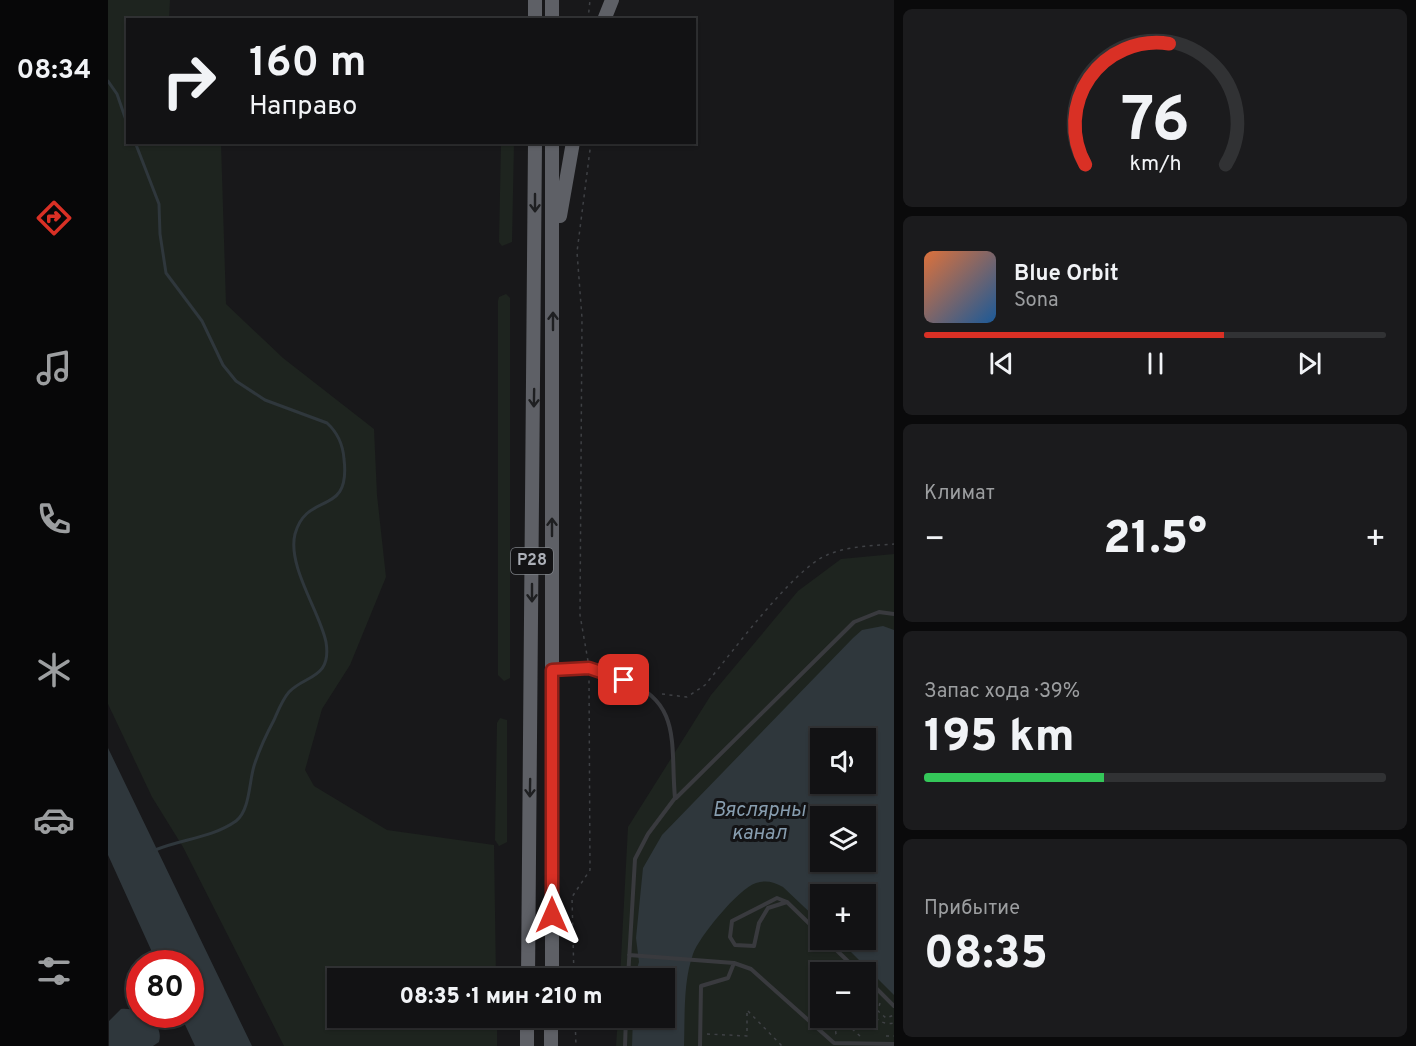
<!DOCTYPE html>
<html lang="ru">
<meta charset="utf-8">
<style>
:root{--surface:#121214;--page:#1b1b1d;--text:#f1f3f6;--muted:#9c9ea0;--line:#313234;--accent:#d93025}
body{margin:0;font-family:Overpass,sans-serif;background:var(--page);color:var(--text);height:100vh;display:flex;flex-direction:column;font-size:22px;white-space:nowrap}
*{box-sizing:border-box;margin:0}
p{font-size:20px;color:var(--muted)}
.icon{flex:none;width:33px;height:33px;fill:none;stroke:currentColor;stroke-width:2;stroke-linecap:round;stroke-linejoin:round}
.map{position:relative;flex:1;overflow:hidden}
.drawer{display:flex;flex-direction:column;gap:9px;padding:9px;background:#0a0a0b;width:522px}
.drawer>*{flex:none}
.guide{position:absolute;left:18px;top:18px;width:570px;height:126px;border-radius:0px;box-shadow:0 2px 4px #0004,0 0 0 2px var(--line);background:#121214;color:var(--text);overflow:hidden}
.tools{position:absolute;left:702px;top:728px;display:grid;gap:12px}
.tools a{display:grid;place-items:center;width:66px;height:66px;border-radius:0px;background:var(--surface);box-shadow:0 2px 4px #0004,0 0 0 2px var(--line);font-size:30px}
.speed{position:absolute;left:18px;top:950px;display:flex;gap:12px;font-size:30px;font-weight:700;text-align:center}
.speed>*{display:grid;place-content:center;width:78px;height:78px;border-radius:50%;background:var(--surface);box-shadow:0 2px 4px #0004,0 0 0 2px var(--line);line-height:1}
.speed .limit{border:9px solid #d22;background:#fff;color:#111}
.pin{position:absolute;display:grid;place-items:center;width:51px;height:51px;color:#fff;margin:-26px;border-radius:12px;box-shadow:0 3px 9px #0006}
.me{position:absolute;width:66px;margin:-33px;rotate:0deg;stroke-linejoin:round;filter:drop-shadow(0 0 4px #0008)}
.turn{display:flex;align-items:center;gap:21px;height:126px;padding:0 24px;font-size:27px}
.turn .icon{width:78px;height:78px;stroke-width:2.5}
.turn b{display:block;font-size:42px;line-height:51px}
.big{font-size:45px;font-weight:800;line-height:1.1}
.drawer .tile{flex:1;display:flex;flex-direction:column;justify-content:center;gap:9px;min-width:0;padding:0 21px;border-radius:9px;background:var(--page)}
.drawer .dial{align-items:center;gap:0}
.dial svg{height:156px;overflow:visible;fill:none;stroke:var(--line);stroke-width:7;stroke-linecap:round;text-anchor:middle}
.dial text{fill:var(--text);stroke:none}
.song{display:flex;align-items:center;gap:18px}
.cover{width:72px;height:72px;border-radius:9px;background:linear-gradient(135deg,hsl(20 70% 55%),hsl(210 70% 35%))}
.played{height:6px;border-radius:3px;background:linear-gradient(90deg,var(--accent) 65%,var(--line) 65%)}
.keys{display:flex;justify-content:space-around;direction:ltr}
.heat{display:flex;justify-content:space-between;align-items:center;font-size:33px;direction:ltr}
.charge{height:9px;border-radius:4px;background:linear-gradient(90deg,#34c759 39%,var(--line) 0)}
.trip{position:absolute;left:219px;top:968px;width:348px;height:60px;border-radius:0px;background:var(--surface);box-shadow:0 2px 4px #0004,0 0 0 2px var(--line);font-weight:800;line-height:60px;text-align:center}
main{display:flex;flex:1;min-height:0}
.menu{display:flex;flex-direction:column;width:108px;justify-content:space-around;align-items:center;background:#070708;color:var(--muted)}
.menu .icon{width:42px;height:42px}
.menu .on{color:var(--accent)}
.menu b{font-size:27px;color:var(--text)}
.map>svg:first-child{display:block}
.green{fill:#1e241f;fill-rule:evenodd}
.water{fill:#2f373c;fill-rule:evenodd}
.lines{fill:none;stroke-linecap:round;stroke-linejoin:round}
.stream{stroke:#2f373c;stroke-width:3}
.path{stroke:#3f4145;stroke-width:1.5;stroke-dasharray:3 4.5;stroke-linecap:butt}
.service{stroke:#393a3e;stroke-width:4}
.trunk{stroke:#5e6066;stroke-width:14}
.oneway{stroke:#1e1f21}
.route-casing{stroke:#8d1f18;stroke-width:15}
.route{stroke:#d93025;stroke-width:10}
.labels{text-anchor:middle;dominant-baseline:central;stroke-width:6;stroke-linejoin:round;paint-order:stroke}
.shield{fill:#131315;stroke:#7e8187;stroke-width:1.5}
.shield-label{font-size:16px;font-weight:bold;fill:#acb0b8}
.water-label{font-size:20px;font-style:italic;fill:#879daf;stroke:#131315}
</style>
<main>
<nav class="menu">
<b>08:34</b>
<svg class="icon on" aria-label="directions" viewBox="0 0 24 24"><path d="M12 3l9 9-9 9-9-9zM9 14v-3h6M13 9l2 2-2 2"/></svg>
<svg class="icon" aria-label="music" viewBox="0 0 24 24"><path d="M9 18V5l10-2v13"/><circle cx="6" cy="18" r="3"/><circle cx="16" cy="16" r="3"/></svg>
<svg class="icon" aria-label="phone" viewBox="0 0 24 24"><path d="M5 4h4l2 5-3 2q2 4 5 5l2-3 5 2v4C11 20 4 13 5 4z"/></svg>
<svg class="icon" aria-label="climate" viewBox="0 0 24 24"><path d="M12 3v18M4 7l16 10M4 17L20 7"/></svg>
<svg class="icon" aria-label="car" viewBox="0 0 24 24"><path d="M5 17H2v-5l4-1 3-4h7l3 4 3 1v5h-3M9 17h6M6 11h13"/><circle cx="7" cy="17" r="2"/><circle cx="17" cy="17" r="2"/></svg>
<svg class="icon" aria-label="filters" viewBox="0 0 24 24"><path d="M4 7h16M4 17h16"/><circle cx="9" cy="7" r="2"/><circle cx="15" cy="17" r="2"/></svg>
</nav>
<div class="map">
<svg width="786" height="1046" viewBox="0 0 786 1046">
<rect width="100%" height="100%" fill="#18181a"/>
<!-- green -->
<path class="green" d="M0,0H62L61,19L20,20V142L113,143L118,304L175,358L266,429L269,495L278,577L242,665L214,709L197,770L206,786L279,830L386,845L388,978H230V1017H389V1046H176L75,847L44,797L0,704Z
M393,143H406L404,242L394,246L391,242Z
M398,294L402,298V678L396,681L390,675V301L391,297Z
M786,554V1046H508L510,1017H556V978H512L520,827L603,695L690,591L733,559ZM712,738H758V783H712ZM712,816H758V861H712ZM712,894H758V939H712ZM712,972H758V1017H712Z
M392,718L399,720V842L391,846L387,840L389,723Z"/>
<!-- water -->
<path class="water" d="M775,626L786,630V995L730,939H758V894H712V922L675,887C666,882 658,880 648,883C630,889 591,937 585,954C575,982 577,1017 576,1046H524L525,1017H556V978H526L531,962L528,938L535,868L554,835L745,638L754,630ZM712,738H758V783H712ZM712,816H758V861H712Z
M0,748L144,1046H87L72,1014H82V963H49L0,855Z
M13,1009C29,1007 57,1021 51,1042L45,1046H1V1021Z"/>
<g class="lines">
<!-- stream -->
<path class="stream" d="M0,81L9,94L20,126
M27,142L51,204L52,234L58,273L94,321L115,365L128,381L157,400L219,423C230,433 235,445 236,459C243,518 199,490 187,534C179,566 212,612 218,642C224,679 197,675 181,692C174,700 170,711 166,720C158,735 151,750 146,766C141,782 142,810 128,821C104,838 73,839 47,850"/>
<!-- path -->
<path class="path" d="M480,20L482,0
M480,661L472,615L474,318L469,252L483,142
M554,694L579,697L597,685C623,654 686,568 719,555C740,546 763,546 786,544
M721,972L731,963
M466,978L464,897L482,870L481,678
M712,979L706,992L712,998
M706,992L712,1005
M765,997C759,1012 769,1026 786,1023
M772,1003L770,1011L778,1018L786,1015
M467,1017L468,1046
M724,1017L729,1023
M731,1017L727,1026L728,1034L731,1035
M733,1019L752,1036
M599,1034L639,1036V1010L674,1046
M778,1036H786"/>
<!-- service -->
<path class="service" d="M448,669C476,667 490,670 516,680C575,702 562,746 567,798L540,834L527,859L520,978
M568,798L746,622L771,612L786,614
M679,902L660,908L651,923L646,946L627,945L622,937L624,921L669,898L679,902L712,934
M717,939L751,972
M521,955L626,963L643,969L726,1043L786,1044
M758,978L786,1006
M517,1046L518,1017
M592,1046L593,986L620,978L626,963"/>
<!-- trunk -->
<path class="trunk" d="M427,20V0
M444,20V0
M496,20L504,0
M452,216L465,142
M420,978L427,142
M444,978V142
M419,1046V1017
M443,1046V1017"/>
</g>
<!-- one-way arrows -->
<defs><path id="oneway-shaft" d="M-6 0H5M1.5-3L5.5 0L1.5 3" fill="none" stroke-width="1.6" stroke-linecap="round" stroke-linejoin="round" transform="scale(1.5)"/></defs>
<g class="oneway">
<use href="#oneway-shaft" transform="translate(427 203) rotate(90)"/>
<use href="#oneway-shaft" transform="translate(445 321) rotate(-90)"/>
<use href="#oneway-shaft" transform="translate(426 398) rotate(91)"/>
<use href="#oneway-shaft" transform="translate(444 527) rotate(-90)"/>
<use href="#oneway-shaft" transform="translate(424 593) rotate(90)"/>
<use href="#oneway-shaft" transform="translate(422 788) rotate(91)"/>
</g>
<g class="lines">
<defs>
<path id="route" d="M444,915V670L481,668L516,680"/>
</defs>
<!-- route casing -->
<use href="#route" class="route-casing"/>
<!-- route -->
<use href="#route" class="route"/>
</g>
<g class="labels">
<!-- shield labels -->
<rect class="shield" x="403" y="548" width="42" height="26" rx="4.5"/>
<g class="shield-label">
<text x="424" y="561">Р28</text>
</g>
<!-- water labels -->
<g class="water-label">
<text x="651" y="811">Вяслярны<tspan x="651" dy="23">канал</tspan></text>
</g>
</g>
</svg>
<div class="tools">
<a><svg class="icon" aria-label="sound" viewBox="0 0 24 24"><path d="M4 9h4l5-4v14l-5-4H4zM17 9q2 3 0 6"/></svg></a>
<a><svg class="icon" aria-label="layers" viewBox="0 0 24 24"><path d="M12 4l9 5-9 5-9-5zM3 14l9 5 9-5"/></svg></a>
<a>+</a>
<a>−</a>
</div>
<div class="speed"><div class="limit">80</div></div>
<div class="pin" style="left:516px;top:680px;background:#d93025"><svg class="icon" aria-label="arrive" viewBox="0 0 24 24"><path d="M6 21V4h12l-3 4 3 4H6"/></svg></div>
<svg class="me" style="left:444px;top:915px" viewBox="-20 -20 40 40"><path d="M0-17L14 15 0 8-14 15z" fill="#d93025" stroke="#fff" stroke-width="4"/></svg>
<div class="trip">08:35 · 1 мин · 210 m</div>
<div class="guide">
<div class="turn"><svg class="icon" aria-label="right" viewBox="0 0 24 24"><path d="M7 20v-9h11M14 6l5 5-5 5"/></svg><div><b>160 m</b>Направо</div></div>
</div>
</div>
<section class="drawer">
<div class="tile dial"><svg viewBox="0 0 100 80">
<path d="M14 69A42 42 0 1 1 86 69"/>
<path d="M14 69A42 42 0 0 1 57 7" stroke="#d93025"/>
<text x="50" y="56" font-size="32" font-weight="700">76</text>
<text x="50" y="72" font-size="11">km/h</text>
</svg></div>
<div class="tile">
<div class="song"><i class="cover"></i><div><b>Blue Orbit</b><p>Sona</p></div></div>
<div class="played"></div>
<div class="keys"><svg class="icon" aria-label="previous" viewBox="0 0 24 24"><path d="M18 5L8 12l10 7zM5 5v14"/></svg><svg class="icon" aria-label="pause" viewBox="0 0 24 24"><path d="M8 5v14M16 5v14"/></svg><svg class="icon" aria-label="next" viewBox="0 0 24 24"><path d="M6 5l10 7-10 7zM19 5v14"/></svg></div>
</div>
<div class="tile"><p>Климат</p>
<div class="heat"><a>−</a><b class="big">21.5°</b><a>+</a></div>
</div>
<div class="tile"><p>Запас хода · 39%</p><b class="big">195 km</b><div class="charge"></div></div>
<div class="tile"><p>Прибытие</p><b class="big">08:35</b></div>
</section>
</main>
